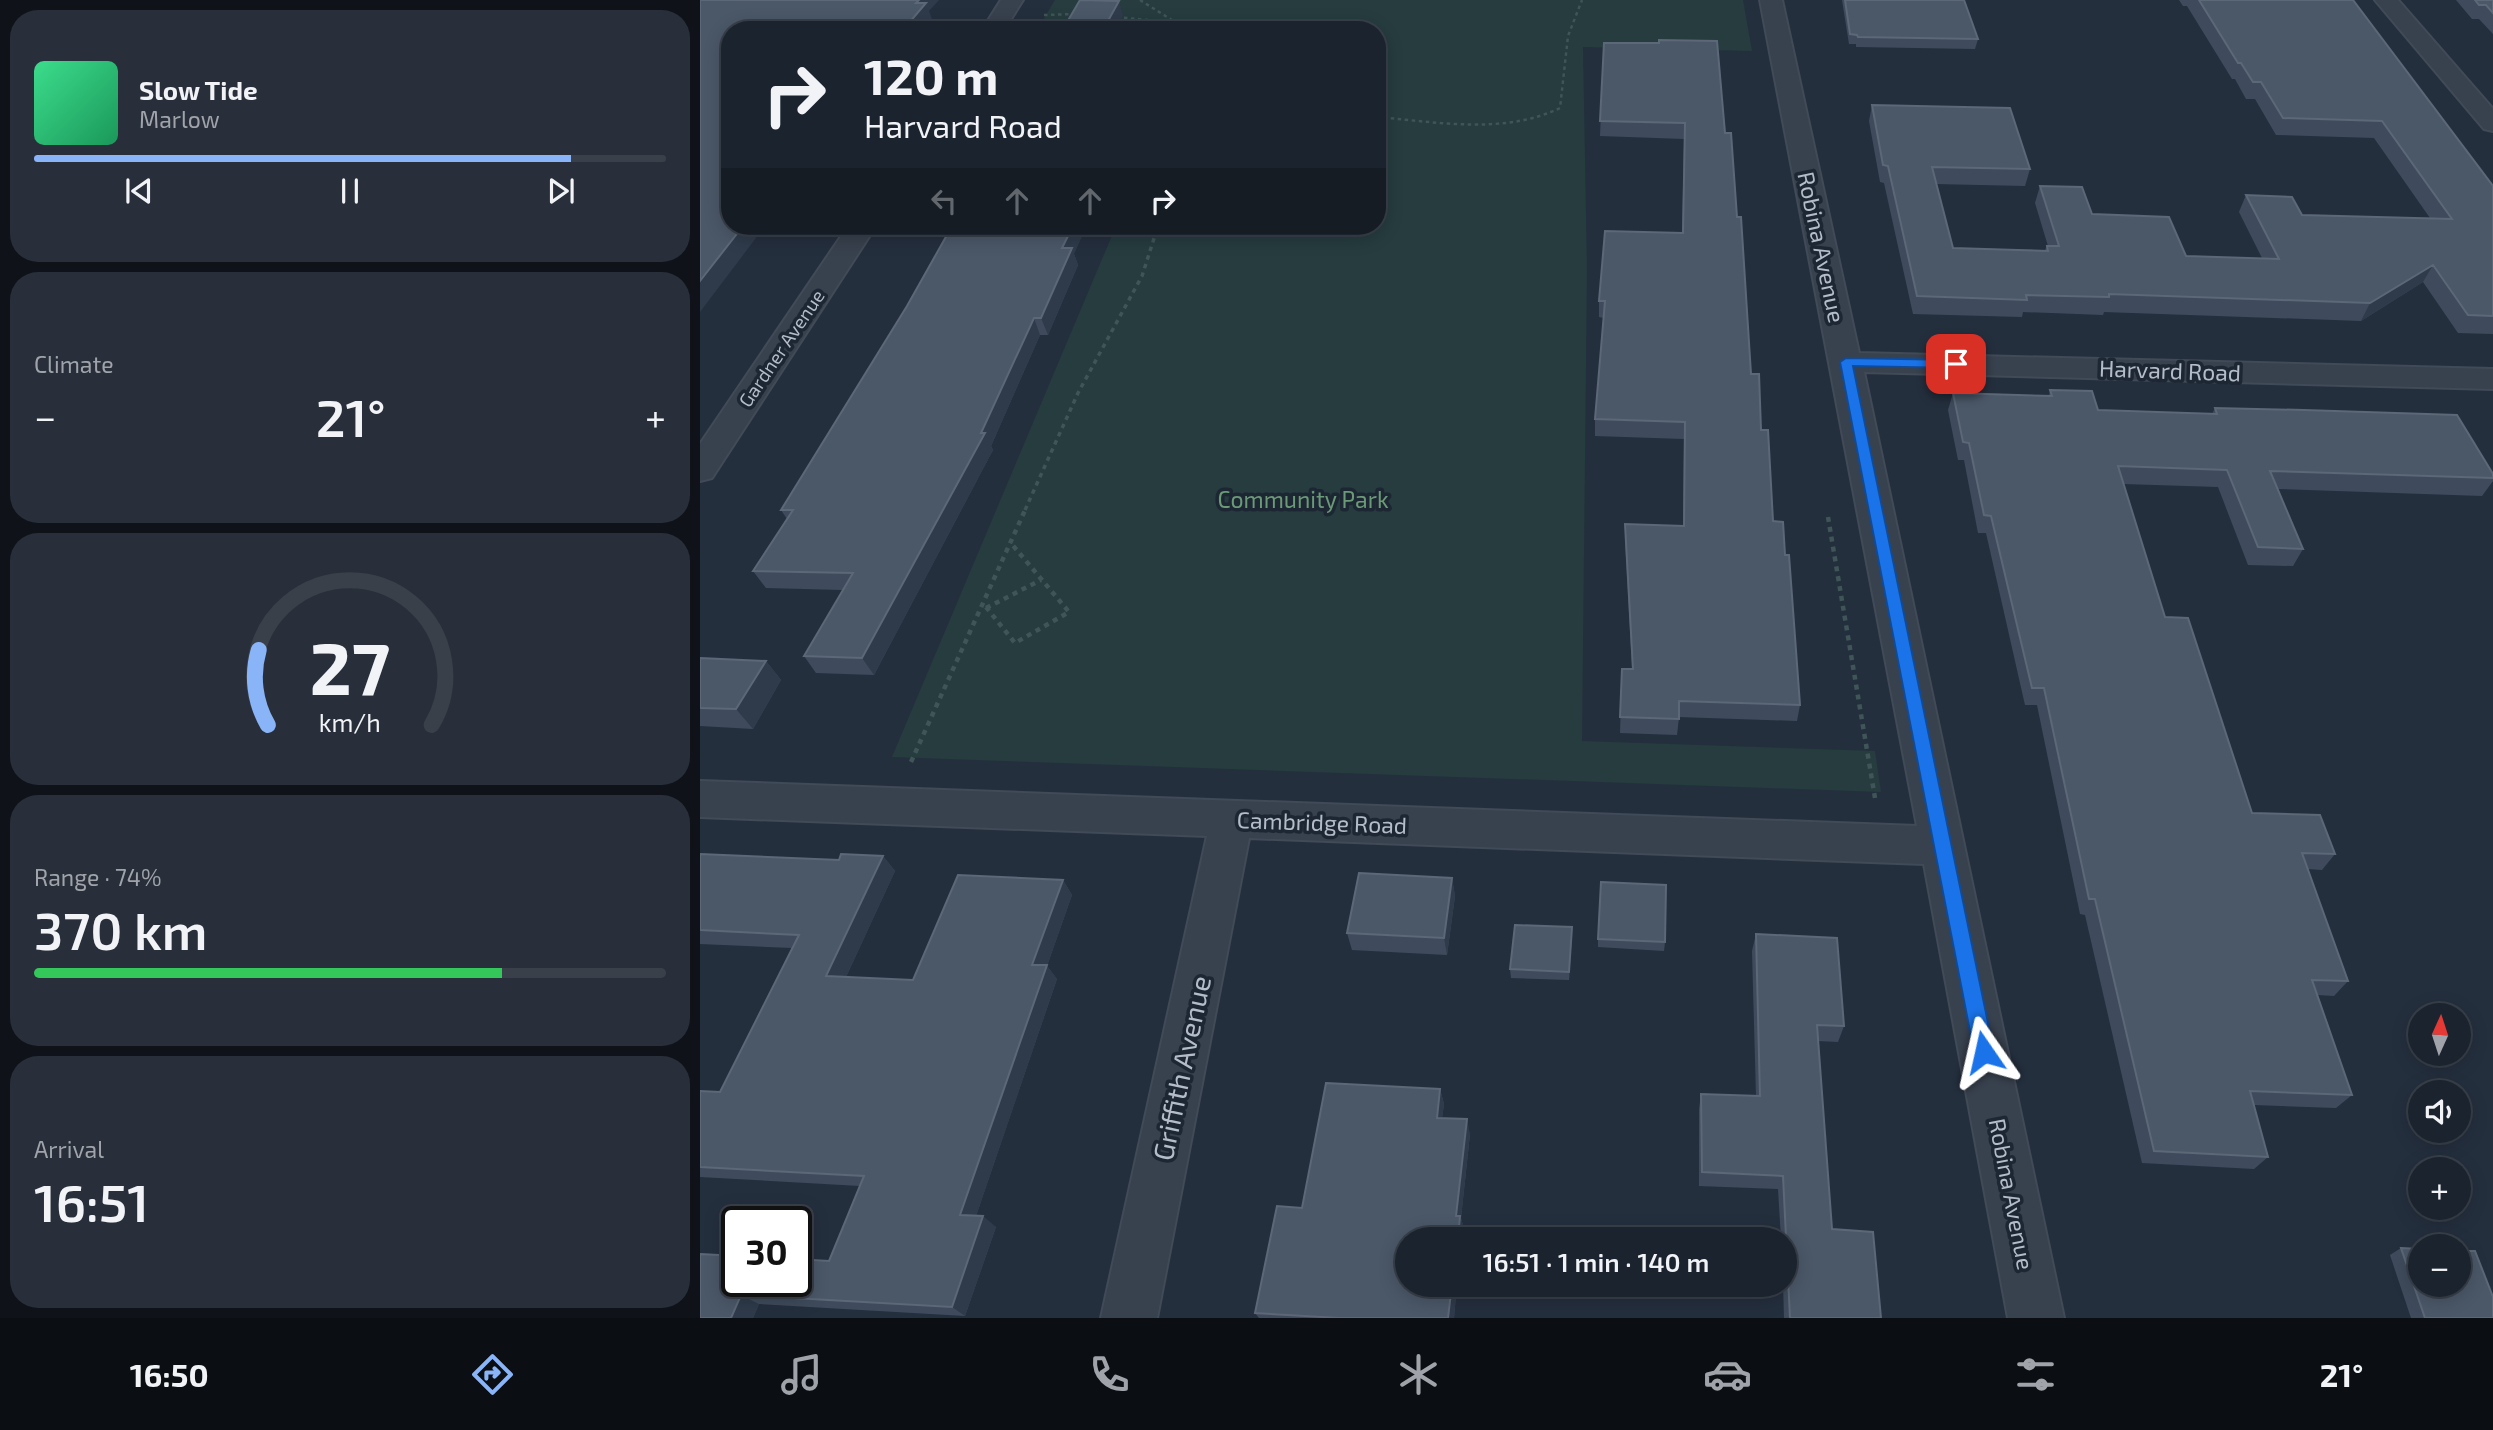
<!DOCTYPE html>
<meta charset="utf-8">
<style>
:root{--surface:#1b232e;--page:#282f3a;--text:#f1f3f6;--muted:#a0a4aa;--line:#39404a;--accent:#8ab4f8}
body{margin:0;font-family:"Exo 2",sans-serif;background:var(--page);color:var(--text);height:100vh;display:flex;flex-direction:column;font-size:26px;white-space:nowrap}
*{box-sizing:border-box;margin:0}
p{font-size:23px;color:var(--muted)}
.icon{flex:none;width:38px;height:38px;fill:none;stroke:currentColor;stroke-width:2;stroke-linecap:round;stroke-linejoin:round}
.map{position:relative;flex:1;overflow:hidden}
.sheet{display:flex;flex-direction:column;gap:10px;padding:10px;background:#0f1319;width:700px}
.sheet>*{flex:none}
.banner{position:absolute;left:21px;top:21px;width:665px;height:214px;border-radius:28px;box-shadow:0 4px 18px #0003,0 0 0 2px var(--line);background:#1b232e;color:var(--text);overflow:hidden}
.needle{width:46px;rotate:3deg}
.tools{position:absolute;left:1708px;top:1003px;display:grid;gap:14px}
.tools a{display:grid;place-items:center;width:63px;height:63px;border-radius:50%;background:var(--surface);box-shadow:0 4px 18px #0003,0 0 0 2px var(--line);font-size:35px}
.speed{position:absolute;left:21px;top:1206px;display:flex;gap:14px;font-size:35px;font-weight:700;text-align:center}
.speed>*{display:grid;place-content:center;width:91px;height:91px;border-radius:50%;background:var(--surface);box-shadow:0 4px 18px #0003,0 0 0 2px var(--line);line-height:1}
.speed .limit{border:4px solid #111;border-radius:10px;background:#fff;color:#111}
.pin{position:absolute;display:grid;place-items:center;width:60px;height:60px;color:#fff;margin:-30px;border-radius:14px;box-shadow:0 4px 10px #0006}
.me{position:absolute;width:77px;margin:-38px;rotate:349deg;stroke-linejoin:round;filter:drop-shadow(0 0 5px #0008)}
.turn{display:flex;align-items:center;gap:24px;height:147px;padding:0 28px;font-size:32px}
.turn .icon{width:91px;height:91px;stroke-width:2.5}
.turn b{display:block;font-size:49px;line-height:60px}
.lanes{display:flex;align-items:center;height:66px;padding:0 28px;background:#0003;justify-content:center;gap:35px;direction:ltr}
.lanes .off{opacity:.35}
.big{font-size:52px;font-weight:600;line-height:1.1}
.sheet .widget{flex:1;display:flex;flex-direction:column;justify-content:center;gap:10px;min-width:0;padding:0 24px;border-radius:28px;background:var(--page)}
.sheet .dial{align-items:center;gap:0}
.dial svg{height:182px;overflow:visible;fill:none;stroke:var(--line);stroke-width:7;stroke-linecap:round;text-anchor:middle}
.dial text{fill:var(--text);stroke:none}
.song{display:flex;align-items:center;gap:21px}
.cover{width:84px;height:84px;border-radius:10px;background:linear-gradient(135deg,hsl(150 70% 55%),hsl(150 70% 35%))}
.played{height:7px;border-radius:4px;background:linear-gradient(90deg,var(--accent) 85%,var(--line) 85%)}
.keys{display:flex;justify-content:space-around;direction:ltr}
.heat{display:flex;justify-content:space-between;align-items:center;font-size:38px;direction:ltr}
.charge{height:10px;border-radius:5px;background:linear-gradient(90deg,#34c759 74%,var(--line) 0)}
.trip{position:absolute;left:695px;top:1227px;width:402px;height:70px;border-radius:35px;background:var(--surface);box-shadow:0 4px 18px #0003,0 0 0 2px var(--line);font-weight:600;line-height:70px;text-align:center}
.menu{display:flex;height:112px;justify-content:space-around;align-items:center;background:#0b0e12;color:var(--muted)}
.menu .icon{width:49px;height:49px}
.menu .selected{color:var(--accent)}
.menu b{font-size:32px;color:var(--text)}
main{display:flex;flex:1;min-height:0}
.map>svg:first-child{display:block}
.green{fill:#263c3f}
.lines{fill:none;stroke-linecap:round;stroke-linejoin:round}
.minor-casing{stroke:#414a57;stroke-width:4}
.path-far2{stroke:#3f5557;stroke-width:2.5;stroke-dasharray:3.5 3.5;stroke-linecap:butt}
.path-far1{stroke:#3f5557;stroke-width:3.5;stroke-dasharray:4.5 4.5;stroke-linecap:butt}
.path{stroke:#3f5557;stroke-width:4.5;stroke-dasharray:5 5;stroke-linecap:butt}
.minor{fill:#38414e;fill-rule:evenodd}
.wall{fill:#3f4b5c}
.shaded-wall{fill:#2f3b4b}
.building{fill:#4b5868;stroke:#5c6777;stroke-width:2}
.route{fill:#1a73e8;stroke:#114b97;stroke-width:2}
.labels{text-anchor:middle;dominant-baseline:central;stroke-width:7;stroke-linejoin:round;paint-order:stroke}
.far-street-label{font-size:19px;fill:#b4bcc9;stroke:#1d2633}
.street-label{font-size:23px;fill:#b4bcc9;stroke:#1d2633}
.park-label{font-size:23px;fill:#6b9a76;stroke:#1d2633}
.near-street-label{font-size:28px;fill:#b4bcc9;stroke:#1d2633}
</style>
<main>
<section class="sheet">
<div class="widget">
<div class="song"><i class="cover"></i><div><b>Slow Tide</b><p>Marlow</p></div></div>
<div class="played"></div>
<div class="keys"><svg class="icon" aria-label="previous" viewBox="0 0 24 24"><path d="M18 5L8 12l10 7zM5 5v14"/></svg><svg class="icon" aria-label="pause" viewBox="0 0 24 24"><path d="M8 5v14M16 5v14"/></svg><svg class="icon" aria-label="next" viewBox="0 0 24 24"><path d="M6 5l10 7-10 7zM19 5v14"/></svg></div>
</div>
<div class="widget"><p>Climate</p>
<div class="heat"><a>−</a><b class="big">21°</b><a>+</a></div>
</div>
<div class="widget dial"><svg viewBox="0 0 100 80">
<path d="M14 69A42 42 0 1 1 86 69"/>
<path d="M14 69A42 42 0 0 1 10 36" stroke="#8ab4f8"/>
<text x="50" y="56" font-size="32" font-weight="700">27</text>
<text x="50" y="72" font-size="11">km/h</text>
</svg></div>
<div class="widget"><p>Range · 74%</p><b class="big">370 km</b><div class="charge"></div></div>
<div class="widget"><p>Arrival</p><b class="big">16:51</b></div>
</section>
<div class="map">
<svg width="1793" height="1318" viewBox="0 0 1793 1318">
<rect width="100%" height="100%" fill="#242f3e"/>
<!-- green -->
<path class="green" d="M355,0H1043L1052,51L883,47L887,271L882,741L1175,751L1181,792L192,757L416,226H677V30H337Z"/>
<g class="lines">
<defs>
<path id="minor" d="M301,0H323L304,30H282Z
M1060,0H1082L1159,353L1793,369V389L1164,372L1364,1318H1308L1224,864L549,838L457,1318H401L507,836L0,817V781L1217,826Z
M1675,0H1698L1793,109V131L1784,129Z
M148,226H176L12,478L0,481V444Z"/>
</defs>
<!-- minor casing -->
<use href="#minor" class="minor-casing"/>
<!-- path-far2 -->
<path class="path-far2" d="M440,0L475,22
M344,15L377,14
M417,17L478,23L488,30
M677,117C737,122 804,135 860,108L868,36L882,0"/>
<!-- path-far1 -->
<path class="path-far1" d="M325,510L378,393L442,276L458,226"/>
<!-- path -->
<path class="path" d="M1128,517L1175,798
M286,607L315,643L369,612L310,542
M286,608L341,580
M211,762L326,508"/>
<!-- minor -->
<use href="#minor" class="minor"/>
</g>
<!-- wall -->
<path class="wall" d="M1142,0H1264L1278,39L1275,49L1156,47V44H1149Z
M1479,0H1653L1793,186V334L1758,333L1723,282L1661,321L1404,312L1403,315L1323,312L1322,317L1213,314L1184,183L1180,182L1169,121L1172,105L1330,169L1325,186L1236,184L1253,248L1345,250L1347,246H1348L1335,203L1340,186L1392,214L1486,256L1562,258L1539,212L1546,195L1602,215L1730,218L1674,138L1576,135L1555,99H1546L1535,79H1532L1487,6H1483Z
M1756,0H1793V34L1779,19H1772Z
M904,43L1025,133L1037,217L1051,374L1061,430L1073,521L1085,555L1100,705L1097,721L979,717L977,735L920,733L922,669H932L925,540V524L983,526L984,439L895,436V419L904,318L899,317V301L982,233L984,139L900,136Z
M374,254L378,265L348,335H340L291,446L293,450L174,675L116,673L104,656L143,590L66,588L53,571L87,519L81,510Z
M1350,390L1398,410L1512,414L1515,408L1793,474V481L1782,496L1578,489L1603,549L1593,566L1548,565L1518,487L1424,484L1465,617L1552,813L1635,854L1622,870L1608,869L1648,981L1634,996L1618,995L1652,1095L1636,1108L1554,1105L1568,1157L1554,1169L1442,1163L1385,915L1380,914L1337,705H1325L1286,533H1278L1264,460H1258L1248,410L1253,393L1349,396Z
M0,658L66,661L81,680L53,729L0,726Z
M0,854L139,860L183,856L195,871L146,977L213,980L363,880L372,895L347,966L357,979L276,1216L296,1227L265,1316L59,1304L53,1318H0V1254L129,1261L160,1186L0,1177V1091L20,1092L92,948L0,944Z
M752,878L755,896L747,955L652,950L647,933Z
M1056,934L1144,1026L1138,1042L1118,1041L1132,1229L1181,1318H1084L1083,1284H1085V1239H1081L1078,1189L999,1186V1109L1001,1094L1056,1096L1052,951Z
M872,936L869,980L811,978L810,969Z
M898,939L965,942L964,951L898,947Z
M740,1089L744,1104L742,1118L770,1134L761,1218L764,1229L707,1284H757L754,1318H559L555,1313L602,1208Z
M1701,1248L1793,1318H1711L1690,1255Z"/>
<!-- shaded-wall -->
<path class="shaded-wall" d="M219,0H239L229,11L232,19L223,30H203L216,3Z
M419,1L423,16L416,30H403Z
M43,226H65L0,312V281Z
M373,226H387L374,254L378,265L348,335L341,318L362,248Z
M1733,265L1723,282L1661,321L1670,303Z
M334,318L340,335L291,446L293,450L174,675L162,658L281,433Z
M66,661L81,680L53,729L36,709Z
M183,856L195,871L140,990L126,976Z
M752,878L755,896L747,955L744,938Z
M363,880L372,895L347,966L357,979L273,1225L260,1215L332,965Z
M872,927V936L869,980V972Z
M740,1089L744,1104L740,1133L737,1118Z
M767,1119L770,1134L761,1218L764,1229L763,1239H758L756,1216Z
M283,1216L296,1227L265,1316L252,1307Z
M752,1284H757L754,1318H748Z
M41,1295L59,1304L53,1318H31Z"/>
<!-- building -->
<path class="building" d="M0,0H219L216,3H226L203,30H30V226H43L0,281Z
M380,0L419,1L403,30H349L363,29Z
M1145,0H1264L1278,39L1158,37L1157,35L1150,34Z
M1499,0H1653L1793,186V316L1768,315L1733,265L1670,303L1409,294V297L1326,295L1327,300L1217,296L1188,166L1183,165L1172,105L1310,108L1330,169L1232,167L1253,248L1348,251L1347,246H1359L1340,186L1382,187L1392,214L1469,217L1486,256L1579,259L1546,195L1592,197L1602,215L1752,219L1682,121L1583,118L1561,82H1553L1541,63H1538Z
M1775,0H1793V13L1786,5H1779Z
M959,40L1017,41L1025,133H1031L1037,217H1041L1051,374H1059L1061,430H1068L1073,521L1083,522L1085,555H1089L1100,705L979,701V719L920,717L922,669H933L925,524L984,526L985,422L895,419L905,301H899L905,231L983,233L985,123L900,121L904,43H959Z
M252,226H373L362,248H372L341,318H334L281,433H285L162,658L104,656L153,573L53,571L93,510H81L207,306Z
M1350,390L1392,391L1398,410L1517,414L1515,408L1604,410L1757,415L1793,474V478L1570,471L1603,549L1558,547L1527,470L1418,466L1465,617L1488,618L1552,813L1620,815L1635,854L1602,853L1648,981L1612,980L1652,1095L1550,1091L1568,1157L1454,1151L1395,899H1389L1344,688H1332L1291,516L1284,515L1269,443L1263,442L1253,393L1352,396Z
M0,658L66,661L36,709L0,708Z
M0,854L139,860L141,854L183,856L126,976L213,980L258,875L363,880L332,965H347L260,1215L283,1216L252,1307L41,1295L31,1318H0V1254L37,1256V1281H96V1259L129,1261L164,1176L0,1167V1091L20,1092L99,935L0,930Z
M659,873L752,878L744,938L647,933Z
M901,882L966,885L965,942L898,939Z
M815,925L872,927L869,972L810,969Z
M1056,934L1137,938L1144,1026L1117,1025L1132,1229L1173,1232L1181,1318H1090L1083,1176L1002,1172L1001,1094L1060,1096Z
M626,1083L740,1089L737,1118L767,1119L756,1216H760L758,1239H707V1284H752L748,1318H639L555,1313L577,1206L602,1208Z
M1701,1248L1720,1249V1284H1759V1251H1775L1793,1297V1318H1725Z"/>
<!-- route -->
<path class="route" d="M1146,358L1256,360L1263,364L1256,368L1153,366L1294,1052L1291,1059L1284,1061L1277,1059L1274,1052L1140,362Z"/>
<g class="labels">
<!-- far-street labels -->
<g class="far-street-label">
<text transform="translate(81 348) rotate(-56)">Gardner Avenue</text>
</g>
<!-- street labels -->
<g class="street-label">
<text transform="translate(1122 247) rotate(78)">Robina Avenue</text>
<text transform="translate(1470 370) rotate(2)">Harvard Road</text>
<text transform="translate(622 822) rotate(2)">Cambridge Road</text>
<text transform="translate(1312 1194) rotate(79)">Robina Avenue</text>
</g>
<!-- park labels -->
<g class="park-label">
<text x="603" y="499">Community Park</text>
</g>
<!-- near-street labels -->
<g class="near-street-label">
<text transform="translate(481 1068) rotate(-78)">Griffith Avenue</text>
</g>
</g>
</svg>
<div class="tools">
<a><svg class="needle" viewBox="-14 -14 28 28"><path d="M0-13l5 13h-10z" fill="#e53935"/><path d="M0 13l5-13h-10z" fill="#a0a4aa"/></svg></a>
<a><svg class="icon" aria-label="sound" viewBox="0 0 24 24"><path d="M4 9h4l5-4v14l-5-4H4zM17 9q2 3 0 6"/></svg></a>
<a>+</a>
<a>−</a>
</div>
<div class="speed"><div class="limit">30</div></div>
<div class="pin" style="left:1256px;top:364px;background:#d93025"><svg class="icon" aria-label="arrive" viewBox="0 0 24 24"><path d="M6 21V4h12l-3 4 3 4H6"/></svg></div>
<svg class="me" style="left:1284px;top:1052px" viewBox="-20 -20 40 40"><path d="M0-17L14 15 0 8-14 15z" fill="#1a73e8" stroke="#fff" stroke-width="4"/></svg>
<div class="trip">16:51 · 1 min · 140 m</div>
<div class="banner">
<div class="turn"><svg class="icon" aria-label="right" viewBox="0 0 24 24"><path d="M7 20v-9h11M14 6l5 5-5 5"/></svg><div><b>120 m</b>Harvard Road</div></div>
<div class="lanes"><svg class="icon off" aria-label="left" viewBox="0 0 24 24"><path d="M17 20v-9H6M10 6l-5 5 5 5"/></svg><svg class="icon off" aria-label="ahead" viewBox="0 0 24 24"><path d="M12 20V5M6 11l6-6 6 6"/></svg><svg class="icon off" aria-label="ahead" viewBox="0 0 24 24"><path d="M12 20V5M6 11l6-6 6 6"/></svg><svg class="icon" aria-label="right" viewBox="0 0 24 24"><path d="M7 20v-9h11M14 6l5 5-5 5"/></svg></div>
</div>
</div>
</main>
<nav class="menu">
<b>16:50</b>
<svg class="icon selected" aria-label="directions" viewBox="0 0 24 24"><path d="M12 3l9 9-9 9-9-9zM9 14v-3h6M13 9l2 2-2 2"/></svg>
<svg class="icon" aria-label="music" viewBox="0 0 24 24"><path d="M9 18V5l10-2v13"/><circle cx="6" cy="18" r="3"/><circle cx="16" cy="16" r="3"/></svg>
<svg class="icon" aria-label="phone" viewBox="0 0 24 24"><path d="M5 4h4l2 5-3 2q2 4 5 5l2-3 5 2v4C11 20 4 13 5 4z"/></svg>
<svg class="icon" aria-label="climate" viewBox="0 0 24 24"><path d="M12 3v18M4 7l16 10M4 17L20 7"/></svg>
<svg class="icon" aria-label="car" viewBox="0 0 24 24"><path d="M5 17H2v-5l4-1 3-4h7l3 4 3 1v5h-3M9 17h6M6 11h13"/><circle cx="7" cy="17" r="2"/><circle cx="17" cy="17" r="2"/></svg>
<svg class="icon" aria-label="filters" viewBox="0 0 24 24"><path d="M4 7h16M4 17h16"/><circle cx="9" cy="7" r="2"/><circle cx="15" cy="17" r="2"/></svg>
<b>21°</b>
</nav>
